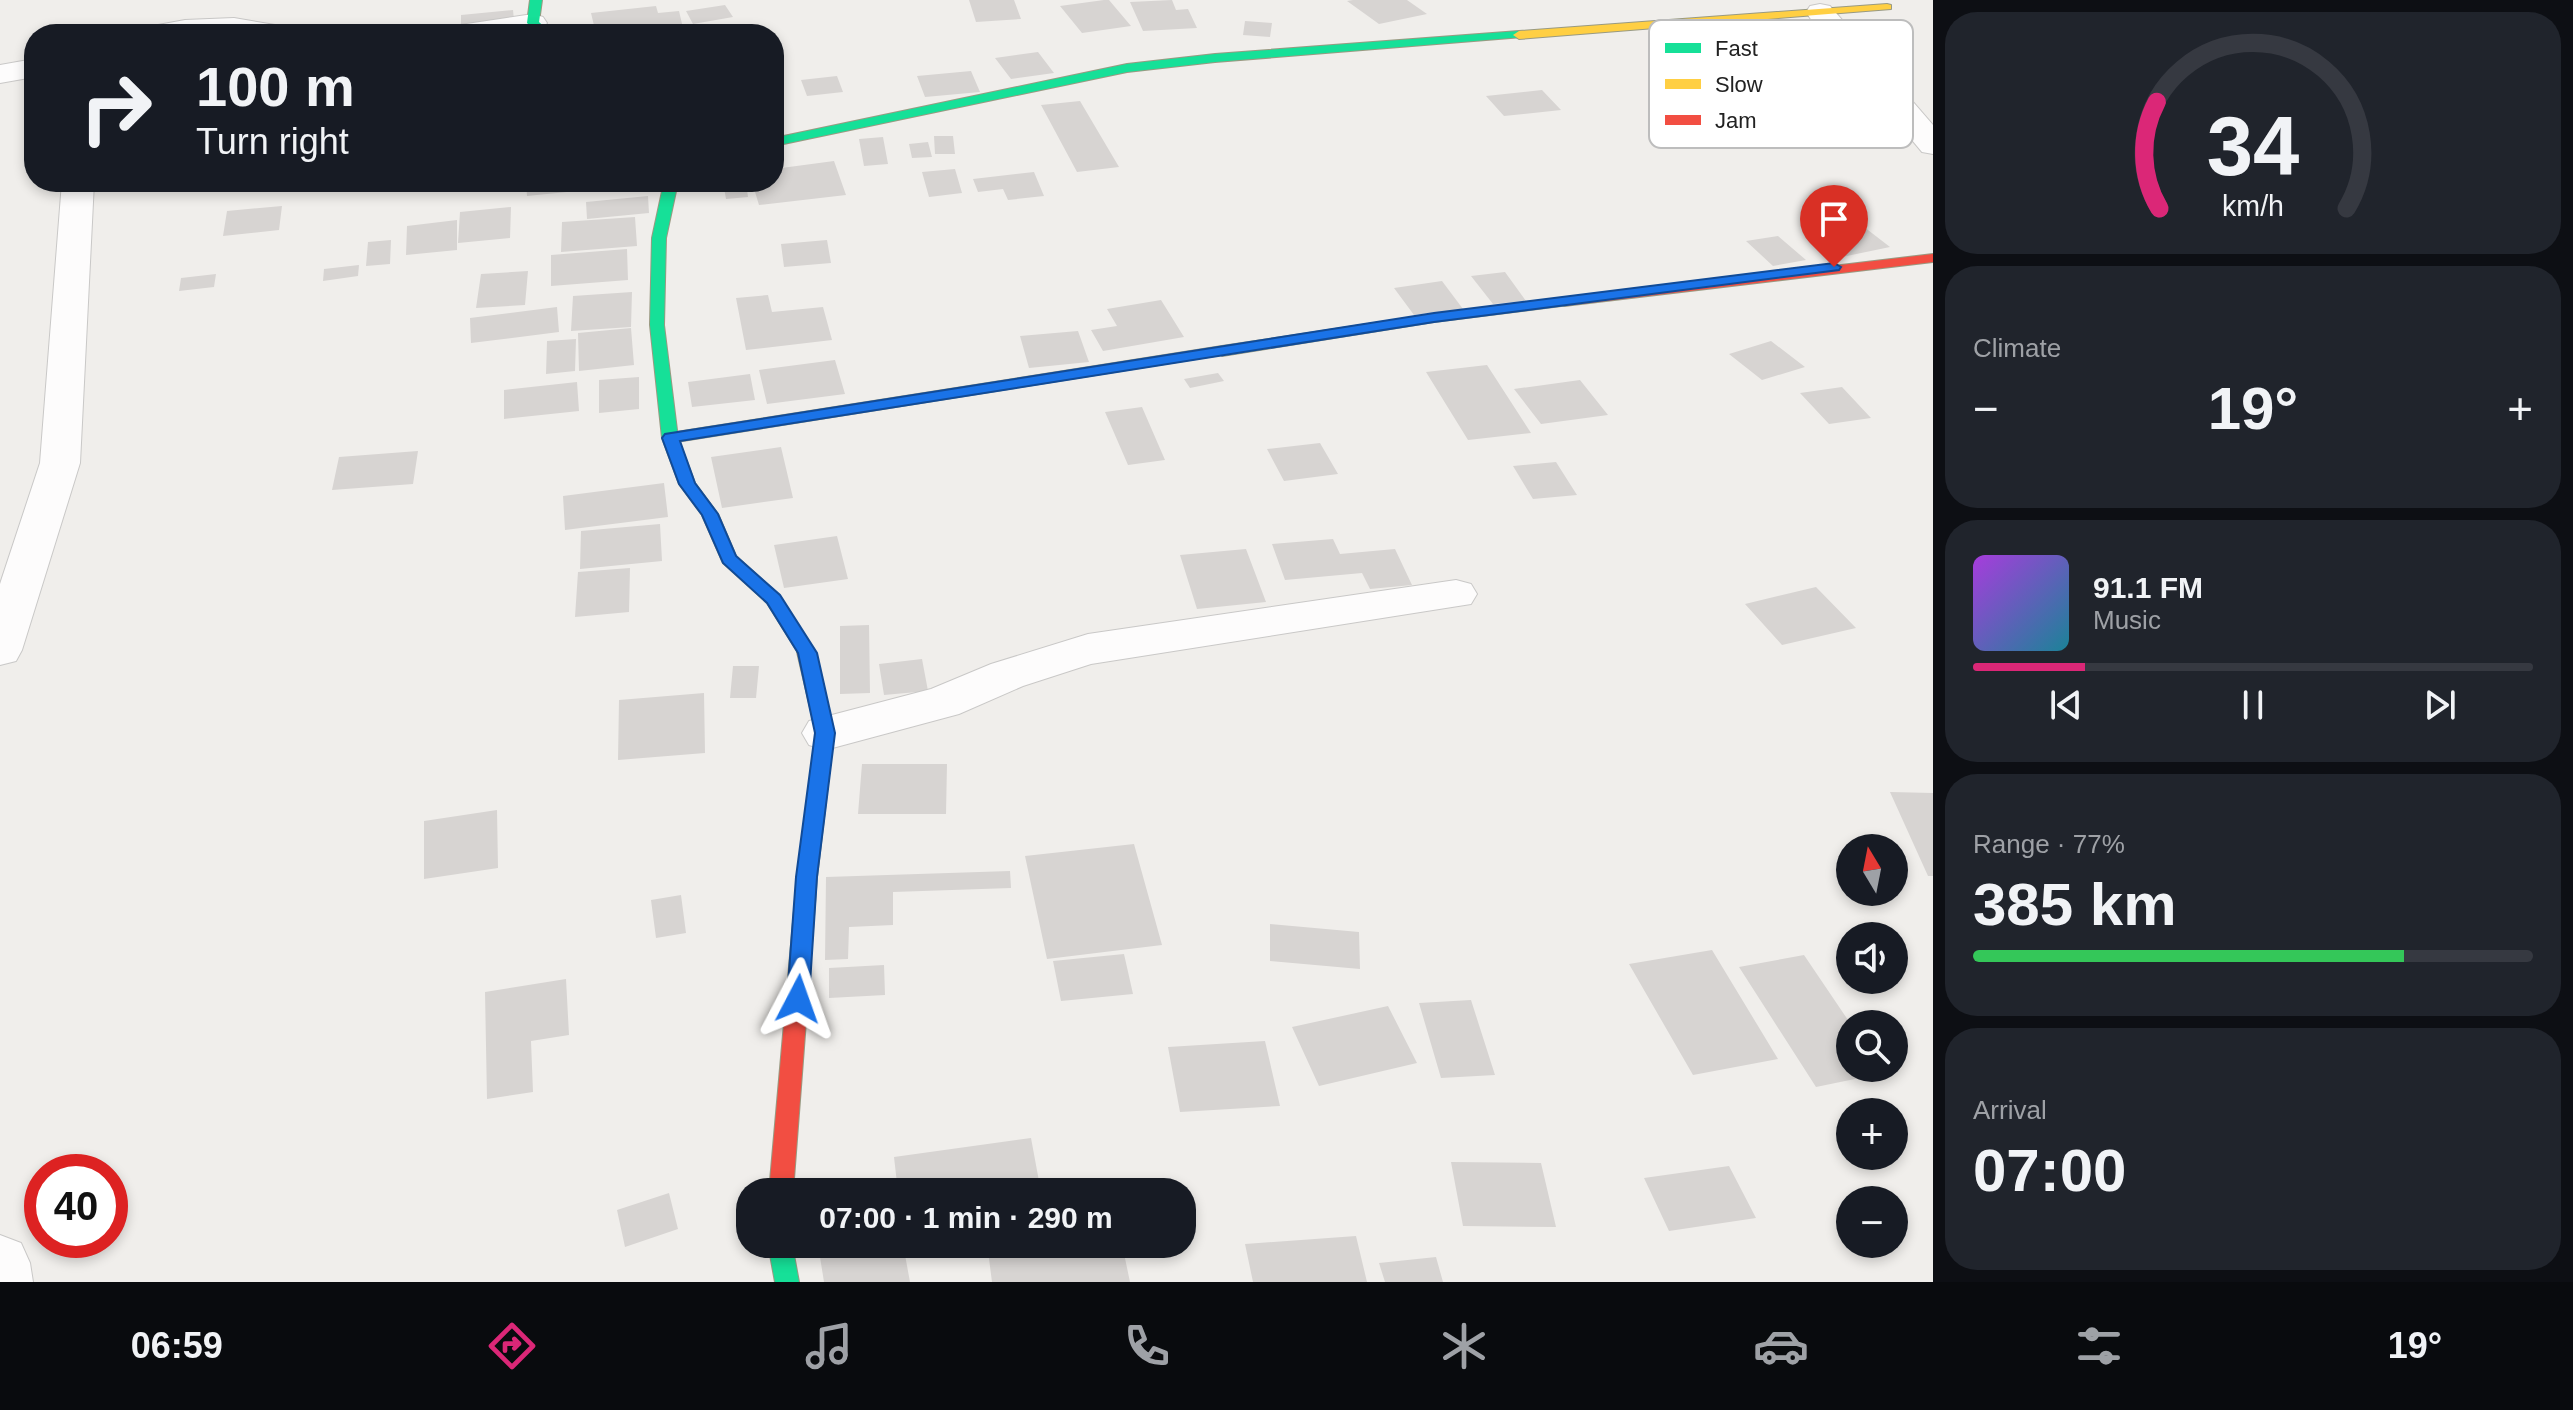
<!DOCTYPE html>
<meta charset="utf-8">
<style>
:root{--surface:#171b24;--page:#20242c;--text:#f1f3f6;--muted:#9ea1a6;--line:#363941;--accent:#db2777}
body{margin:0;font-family:Arial,sans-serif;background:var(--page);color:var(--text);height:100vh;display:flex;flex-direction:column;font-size:30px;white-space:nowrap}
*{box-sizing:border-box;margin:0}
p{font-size:26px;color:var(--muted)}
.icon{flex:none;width:44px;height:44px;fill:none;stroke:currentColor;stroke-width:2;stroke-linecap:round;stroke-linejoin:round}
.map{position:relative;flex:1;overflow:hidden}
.panel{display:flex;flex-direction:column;gap:12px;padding:12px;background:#0d0f14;width:640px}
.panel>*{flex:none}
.guide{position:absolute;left:24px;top:24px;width:760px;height:168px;border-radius:32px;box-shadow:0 4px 12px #0003;background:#171b24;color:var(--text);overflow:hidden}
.needle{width:52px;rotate:350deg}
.tools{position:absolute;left:1836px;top:834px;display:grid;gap:16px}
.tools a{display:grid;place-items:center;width:72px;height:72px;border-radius:50%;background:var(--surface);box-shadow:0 4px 12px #0003;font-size:40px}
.speed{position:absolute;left:24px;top:1154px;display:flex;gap:16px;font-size:40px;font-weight:700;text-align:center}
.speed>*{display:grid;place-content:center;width:104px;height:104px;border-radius:50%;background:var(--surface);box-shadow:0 4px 12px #0003;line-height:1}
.speed .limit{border:12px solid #d22;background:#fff;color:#111}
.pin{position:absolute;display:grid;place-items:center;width:68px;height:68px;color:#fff;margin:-82px -34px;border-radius:50% 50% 50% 0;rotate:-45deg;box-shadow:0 0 8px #0007}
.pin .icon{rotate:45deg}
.me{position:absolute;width:88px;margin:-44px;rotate:4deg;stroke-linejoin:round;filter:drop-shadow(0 0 6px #0008)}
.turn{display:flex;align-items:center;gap:28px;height:168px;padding:0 40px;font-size:36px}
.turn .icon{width:104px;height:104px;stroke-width:2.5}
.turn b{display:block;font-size:56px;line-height:68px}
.big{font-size:60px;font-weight:600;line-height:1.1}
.panel .card{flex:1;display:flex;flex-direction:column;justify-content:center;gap:12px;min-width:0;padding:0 28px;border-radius:32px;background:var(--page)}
.panel .dial{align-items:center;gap:0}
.dial svg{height:208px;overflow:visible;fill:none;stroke:var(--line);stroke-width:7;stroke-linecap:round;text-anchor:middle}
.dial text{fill:var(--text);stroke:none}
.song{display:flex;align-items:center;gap:24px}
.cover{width:96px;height:96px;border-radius:12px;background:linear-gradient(135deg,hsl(280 70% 55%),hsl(190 70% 35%))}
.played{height:8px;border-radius:4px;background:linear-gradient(90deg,var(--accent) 20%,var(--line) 20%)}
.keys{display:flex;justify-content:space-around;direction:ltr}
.heat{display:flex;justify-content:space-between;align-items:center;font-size:44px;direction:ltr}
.charge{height:12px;border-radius:6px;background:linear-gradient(90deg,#34c759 77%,var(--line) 0)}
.trip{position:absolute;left:736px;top:1178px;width:460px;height:80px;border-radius:32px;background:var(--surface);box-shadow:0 4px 12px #0003;font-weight:600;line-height:80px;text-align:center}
.menu{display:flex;height:128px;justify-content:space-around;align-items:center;background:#090b0e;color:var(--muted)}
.menu .icon{width:56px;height:56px}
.menu .on{color:var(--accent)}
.menu b{font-size:36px;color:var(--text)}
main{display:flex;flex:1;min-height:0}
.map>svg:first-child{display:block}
.building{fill:#d7d4d2}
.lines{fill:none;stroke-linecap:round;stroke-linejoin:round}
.street-casing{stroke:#c9c8c7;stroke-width:2}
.fast-casing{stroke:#999a82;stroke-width:2}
.slow-casing{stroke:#999a82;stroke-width:2}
.jam-casing{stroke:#999a82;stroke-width:2}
.street{fill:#fdfcfc;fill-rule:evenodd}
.fast{fill:#16e098;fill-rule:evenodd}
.slow{fill:#ffcf43;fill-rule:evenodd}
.jam{fill:#f24e42;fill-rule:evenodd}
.route{fill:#1a73e8;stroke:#114b97;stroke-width:2}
.key{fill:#fff;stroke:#bdbdbd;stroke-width:2}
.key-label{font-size:22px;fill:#222}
</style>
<main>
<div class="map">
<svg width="1933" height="1282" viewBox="0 0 1933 1282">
<rect width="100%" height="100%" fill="#f0eeeb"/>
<!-- building -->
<path class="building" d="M969,0H1014L1021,19L976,22Z
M1104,0H1109L1131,26L1082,33L1060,6Z
M1172,0L1176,10L1188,9L1197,28L1143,31L1130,2Z
M1353,0H1407L1427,14L1379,24L1347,1Z
M725,5L733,17L693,24L686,11Z
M656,6L658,13L679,11L683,28L596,34L591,13Z
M513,10L514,20L461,25V15Z
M1245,21L1272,23L1270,37L1243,35Z
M1038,52L1054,73L1011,79L995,58Z
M971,71L980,92L925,97L917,76Z
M837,76L843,92L807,96L801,80Z
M1542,90L1561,110L1504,116L1486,96Z
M1080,101L1119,167L1077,172L1041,105Z
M934,136H953L955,154H935Z
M883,137L888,164L864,166L859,139Z
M928,142L932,157L912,158L909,144Z
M834,161L846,195L759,205L752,182H774V169Z
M955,169L962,193L929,197L922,172Z
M1034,172L1044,196L1008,200L1003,189L978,192L973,179Z
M526,182H646V184L527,196Z
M723,182H746L748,197L726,199Z
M648,196L649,213L587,219L586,202Z
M282,206L279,230L223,236L227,211Z
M511,207L510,238L458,243L460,212Z
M635,217L637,246L561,252L562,222Z
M457,220V250L406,255L407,226Z
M1855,220L1890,247L1842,257L1808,230Z
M1778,236L1806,260L1773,266L1746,241Z
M391,240L390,264L366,266L368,242Z
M827,240L831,263L784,267L781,244Z
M627,249L628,280L551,286V255Z
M359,265L358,276L323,281L324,269Z
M528,271L525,305L476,308L481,274Z
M1505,272L1526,301L1493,304L1471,276Z
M216,274L214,287L179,291L181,278Z
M1442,281L1463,309L1414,315L1394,288Z
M632,292L631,327L571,331L573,296Z
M768,295L772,312L823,307L832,340L746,350L736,298Z
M1161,300L1184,337L1103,351L1091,330L1117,326L1107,309Z
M557,307L559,332L471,343L470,318Z
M631,328L634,365L579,371L578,333Z
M1078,331L1089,362L1029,368L1020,336Z
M576,339L575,371L546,374L547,341Z
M1771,341L1805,367L1762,380L1729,354Z
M835,360L845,394L767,404L759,370Z
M1487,365L1531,433L1468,440L1426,372Z
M1218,373L1224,381L1190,388L1184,379Z
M750,374L755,400L692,407L688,382Z
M639,377V409L599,413V380Z
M1580,380L1608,415L1541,424L1514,389Z
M577,382L579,411L504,419V390Z
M1842,387L1871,418L1829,424L1800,393Z
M1142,407L1165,460L1128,465L1105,412Z
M1320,443L1338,474L1284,481L1267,449Z
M781,447L793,498L722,508L711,457Z
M418,451L413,484L332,490L339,457Z
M1556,462L1577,495L1533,499L1513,466Z
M664,483L668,517L565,530L563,496Z
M660,524L662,561L580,569L581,531Z
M837,536L848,579L784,588L774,545Z
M1333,539L1340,554L1395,549L1412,585L1370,589L1362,573L1285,580L1272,544Z
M1246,549L1266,602L1197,609L1180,555Z
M630,568L629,612L575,617L578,572Z
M1816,587L1856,628L1782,645L1745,604Z
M869,625L870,693L840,694V626Z
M922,659L928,691L884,695L879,664Z
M733,666H759L756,698H730Z
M704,693L705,753L618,760L619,700Z
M862,764H947L946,814H858Z
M1890,792L1933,793V876H1928Z
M497,810L498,868L424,879V821Z
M1134,844L1162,945L1047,959L1025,856Z
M1010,871L1011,888L893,892V925L849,927L848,959L825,960L826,877Z
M681,895L686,933L656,938L651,900Z
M1270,924L1359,932L1360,969L1270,961Z
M1712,950L1778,1059L1693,1075L1629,964Z
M1124,954L1133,994L1061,1001L1053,961Z
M1804,955L1850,1023V1068H1881L1884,1073L1816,1087L1739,967Z
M884,965L885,995L829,998V968Z
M566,979L569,1035L531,1041L533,1092L487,1099L485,992Z
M1471,1000L1495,1075L1441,1078L1419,1003Z
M1388,1006L1417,1063L1319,1086L1292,1027Z
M1265,1041L1280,1106L1180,1112L1168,1047Z
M1031,1138L1041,1192H898L894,1157Z
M1451,1162L1541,1163L1556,1227L1463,1226Z
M1729,1166L1756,1218L1669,1231L1644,1178Z
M669,1193L678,1229L625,1247L617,1210Z
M1356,1236L1367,1282H1253L1245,1244Z
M889,1244H903L910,1282H824L820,1257Z
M1056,1244H1122L1130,1282H992L988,1251Z
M1436,1257L1443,1282H1385L1379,1263Z"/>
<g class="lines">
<defs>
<path id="street" d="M1820,4L1830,6L1933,125V154L1922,152L1810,18L1806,12L1810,6Z
M533,14L543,17L547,23L543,29L517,34H446L450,28L460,25Z
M234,18L293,28L297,34H138L142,28L185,20Z
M34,59V77L0,83V65Z
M62,182H94L80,463L22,650L16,661L0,665V584L40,463Z
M1456,580L1471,584L1477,594L1471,604L1091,664L1023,686L959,714L825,750L809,745L802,733L809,721L931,689L991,664L1088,634Z
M0,1235L21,1243L30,1263L33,1282H0Z"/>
<path id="fast" d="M530,0H542L539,22L552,34H539L527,23Z
M1519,31L1523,33V37L1215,62L1127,72L774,146V138L1127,64L1215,54Z
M664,182H678L666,238L664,325L678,438L695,483L718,514L736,556L779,595L815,652L812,656H800L767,603L723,563L702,515L679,484L662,438L650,325L652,238Z
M768,1244H792L799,1282H775Z"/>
<path id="slow" d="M1887,4L1891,5V9L1519,39L1513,35L1519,31Z
M1564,298L1571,302L1569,305L1434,322L1222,356L1214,351L1222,346L1434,314Z"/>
<path id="jam" d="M1933,254V262L1564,306L1557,302L1564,298Z
M1222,346L1227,348V354L670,443L662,438L670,433Z
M806,646L815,652L834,733L817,877L793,1192H769L797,877L816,733L797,652Z"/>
</defs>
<!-- street casing -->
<use href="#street" class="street-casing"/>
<!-- fast casing -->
<use href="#fast" class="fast-casing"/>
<!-- slow casing -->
<use href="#slow" class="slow-casing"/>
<!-- jam casing -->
<use href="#jam" class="jam-casing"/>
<!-- street -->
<use href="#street" class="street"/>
<!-- fast -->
<use href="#fast" class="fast"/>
<!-- slow -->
<use href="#slow" class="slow"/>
<!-- jam -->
<use href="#jam" class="jam"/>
</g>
<!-- route -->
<path class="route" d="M1834,263L1841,267L1839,270L1434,322L680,441L695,483L718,514L736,556L780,595L817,653L835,733L817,877L809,999L806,1006L798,1008L790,1006L787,999L796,877L815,733L798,653L767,603L723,563L702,515L679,484L662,438L665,434L1434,313Z"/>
<!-- legend -->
<rect x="1649" y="20" width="264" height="128" rx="12" class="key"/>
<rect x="1665" y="43" width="36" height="10" fill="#16e098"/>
<rect x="1665" y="79" width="36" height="10" fill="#ffcf43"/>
<rect x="1665" y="115" width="36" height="10" fill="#f24e42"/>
<g class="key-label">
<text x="1715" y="56">Fast</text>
<text x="1715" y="92">Slow</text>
<text x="1715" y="128">Jam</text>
</g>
</svg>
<div class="tools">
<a><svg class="needle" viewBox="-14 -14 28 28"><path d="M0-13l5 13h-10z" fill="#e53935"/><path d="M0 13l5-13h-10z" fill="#9ea1a6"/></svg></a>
<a><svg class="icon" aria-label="sound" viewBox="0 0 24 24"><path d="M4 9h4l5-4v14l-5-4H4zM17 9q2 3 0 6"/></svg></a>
<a><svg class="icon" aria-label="search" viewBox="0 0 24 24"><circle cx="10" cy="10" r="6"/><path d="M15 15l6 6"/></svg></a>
<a>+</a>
<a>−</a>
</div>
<div class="speed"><div class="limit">40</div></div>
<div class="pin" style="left:1834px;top:267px;background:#d93025"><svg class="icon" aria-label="arrive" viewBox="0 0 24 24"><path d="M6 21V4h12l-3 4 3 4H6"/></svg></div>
<svg class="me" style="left:798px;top:999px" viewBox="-20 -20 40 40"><path d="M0-17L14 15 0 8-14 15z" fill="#1a73e8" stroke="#fff" stroke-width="4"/></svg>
<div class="trip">07:00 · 1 min · 290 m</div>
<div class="guide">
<div class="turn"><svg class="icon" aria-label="right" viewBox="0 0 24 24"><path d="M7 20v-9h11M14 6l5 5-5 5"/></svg><div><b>100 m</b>Turn right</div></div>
</div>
</div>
<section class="panel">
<div class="card dial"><svg viewBox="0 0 100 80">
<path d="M14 69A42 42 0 1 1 86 69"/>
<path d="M14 69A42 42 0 0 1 13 28" stroke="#db2777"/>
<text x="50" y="56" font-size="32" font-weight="700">34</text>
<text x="50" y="72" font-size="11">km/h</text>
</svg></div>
<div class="card"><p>Climate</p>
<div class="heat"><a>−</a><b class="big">19°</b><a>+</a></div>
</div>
<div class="card">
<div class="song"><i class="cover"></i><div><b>91.1 FM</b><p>Music</p></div></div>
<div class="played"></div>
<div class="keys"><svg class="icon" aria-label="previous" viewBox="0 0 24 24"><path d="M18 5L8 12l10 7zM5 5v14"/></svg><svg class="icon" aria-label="pause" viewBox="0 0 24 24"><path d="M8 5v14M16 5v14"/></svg><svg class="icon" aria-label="next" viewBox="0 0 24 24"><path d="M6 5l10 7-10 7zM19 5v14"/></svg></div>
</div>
<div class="card"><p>Range · 77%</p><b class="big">385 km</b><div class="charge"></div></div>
<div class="card"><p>Arrival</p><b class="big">07:00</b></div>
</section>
</main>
<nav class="menu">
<b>06:59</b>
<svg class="icon on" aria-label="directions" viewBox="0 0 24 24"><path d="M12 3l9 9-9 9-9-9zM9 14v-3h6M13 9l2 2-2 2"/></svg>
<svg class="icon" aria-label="music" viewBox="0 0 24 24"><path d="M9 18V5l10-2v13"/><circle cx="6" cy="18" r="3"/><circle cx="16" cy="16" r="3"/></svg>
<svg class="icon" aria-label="phone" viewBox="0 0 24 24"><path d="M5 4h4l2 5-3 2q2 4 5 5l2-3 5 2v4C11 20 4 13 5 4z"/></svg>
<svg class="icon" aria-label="climate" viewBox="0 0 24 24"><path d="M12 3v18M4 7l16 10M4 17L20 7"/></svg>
<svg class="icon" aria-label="car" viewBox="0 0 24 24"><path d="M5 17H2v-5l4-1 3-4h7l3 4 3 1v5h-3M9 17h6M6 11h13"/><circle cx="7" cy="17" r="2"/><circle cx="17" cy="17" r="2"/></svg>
<svg class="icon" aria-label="filters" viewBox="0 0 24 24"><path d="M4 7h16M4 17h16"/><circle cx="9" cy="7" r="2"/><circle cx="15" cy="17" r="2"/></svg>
<b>19°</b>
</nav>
